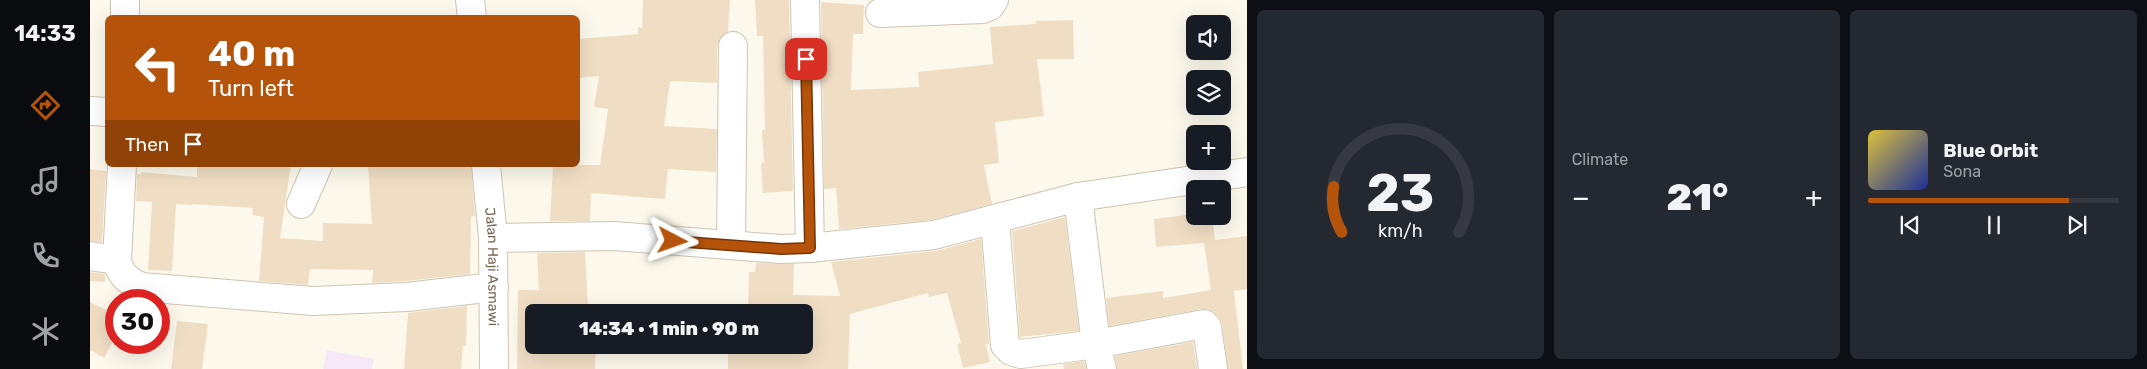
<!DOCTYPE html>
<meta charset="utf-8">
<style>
:root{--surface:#171b24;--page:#242831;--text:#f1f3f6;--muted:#9ea1a6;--line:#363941;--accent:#b45309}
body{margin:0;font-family:Rubik,sans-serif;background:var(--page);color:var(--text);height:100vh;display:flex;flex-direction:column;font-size:19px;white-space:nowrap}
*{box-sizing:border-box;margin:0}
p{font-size:16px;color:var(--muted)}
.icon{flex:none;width:28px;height:28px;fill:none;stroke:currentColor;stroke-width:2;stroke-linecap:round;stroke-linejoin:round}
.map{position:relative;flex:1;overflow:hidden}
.side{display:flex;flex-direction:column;gap:10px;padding:10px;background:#0d0f14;width:900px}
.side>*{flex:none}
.hud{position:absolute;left:15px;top:15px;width:475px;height:152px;border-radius:8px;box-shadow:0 5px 20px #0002;background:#b45309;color:#fff;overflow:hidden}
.buttons{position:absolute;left:1096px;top:15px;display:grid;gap:10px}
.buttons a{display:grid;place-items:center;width:45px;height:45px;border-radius:8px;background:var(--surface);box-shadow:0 5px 20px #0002;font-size:25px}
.speed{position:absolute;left:15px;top:289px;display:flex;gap:10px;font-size:25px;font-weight:700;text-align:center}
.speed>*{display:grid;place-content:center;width:65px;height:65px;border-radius:50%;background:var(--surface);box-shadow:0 5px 20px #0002;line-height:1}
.speed .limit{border:8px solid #d22;background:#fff;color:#111}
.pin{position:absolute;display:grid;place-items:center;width:42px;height:42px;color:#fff;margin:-21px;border-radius:10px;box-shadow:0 2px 8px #0006}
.me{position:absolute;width:55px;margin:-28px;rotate:94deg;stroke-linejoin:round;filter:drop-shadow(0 0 4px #0008)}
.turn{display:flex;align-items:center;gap:18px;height:105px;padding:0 20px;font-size:22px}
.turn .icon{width:65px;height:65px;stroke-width:2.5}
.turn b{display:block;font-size:35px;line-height:42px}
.then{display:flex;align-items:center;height:48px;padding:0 20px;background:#0003;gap:10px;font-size:19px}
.big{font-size:38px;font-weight:800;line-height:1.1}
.side .widget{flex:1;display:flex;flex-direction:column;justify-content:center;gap:8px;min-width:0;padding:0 18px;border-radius:8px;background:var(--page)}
.side .dial{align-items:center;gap:0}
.dial svg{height:130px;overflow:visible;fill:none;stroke:var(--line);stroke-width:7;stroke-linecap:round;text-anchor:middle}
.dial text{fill:var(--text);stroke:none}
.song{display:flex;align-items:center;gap:15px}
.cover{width:60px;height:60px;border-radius:8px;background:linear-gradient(135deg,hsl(50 70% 55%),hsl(230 70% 35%))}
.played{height:5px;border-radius:2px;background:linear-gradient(90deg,var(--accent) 80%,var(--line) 80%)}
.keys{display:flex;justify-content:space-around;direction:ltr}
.heat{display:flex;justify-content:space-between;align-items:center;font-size:28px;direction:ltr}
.side .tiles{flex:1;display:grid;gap:10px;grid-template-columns:repeat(3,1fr)}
.trip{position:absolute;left:435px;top:304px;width:288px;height:50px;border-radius:8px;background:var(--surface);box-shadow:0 5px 20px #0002;font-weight:800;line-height:50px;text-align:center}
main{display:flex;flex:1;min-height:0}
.tab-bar{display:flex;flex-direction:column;width:90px;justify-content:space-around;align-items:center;background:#090b0e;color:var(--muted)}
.tab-bar .icon{width:35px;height:35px}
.tab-bar .active{color:var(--accent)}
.tab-bar b{font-size:22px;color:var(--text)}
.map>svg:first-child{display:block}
.education{fill:#f6e8f9}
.building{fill:#f0dec4}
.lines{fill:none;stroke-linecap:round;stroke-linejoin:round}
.minor-casing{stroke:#cec4b1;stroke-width:30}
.minor{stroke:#fff;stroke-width:28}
.route-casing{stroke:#753606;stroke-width:12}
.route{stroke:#b45309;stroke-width:9}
.labels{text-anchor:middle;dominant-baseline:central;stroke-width:4;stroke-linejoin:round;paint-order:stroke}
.street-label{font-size:14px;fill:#77654f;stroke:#fefcf2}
</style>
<main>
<nav class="tab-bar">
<b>14:33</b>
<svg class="icon active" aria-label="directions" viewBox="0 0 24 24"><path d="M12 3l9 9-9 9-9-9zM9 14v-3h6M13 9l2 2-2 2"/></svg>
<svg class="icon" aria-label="music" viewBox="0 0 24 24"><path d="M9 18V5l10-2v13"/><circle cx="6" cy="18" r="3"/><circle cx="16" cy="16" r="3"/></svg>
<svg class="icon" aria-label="phone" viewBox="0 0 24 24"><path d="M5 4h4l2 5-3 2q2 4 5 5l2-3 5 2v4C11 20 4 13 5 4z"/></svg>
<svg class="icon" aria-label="climate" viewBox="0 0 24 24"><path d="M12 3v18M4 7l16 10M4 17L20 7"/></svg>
</nav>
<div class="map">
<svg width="1157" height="369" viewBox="0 0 1157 369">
<rect width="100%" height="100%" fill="#fcf9ec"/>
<!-- education -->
<path class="education" d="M237,350L284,359L282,369H233Z"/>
<!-- building -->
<path class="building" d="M553,0H640L638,32L630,38L627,46V83L580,81L574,126L627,129L626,172L578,169L575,199L501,193L500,221H460L463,165H510L518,109L504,107L509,76L488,78V39L548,34V27L552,28Z
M665,0H699L703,191L673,193L671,163H674L672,130H675L673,36H667Z
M731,2L774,5L773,34H763L761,90L829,87L828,72L903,64L900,27L946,24V21L983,20L984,59H947L954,116L905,122L909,163L894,165L902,204L841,220L749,229L746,188L734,189Z
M107,165H201L190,238L233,241V223L282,224L278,165H381L385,216L381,217L380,274L316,281L282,283L283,270L220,269L218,285L169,281L174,217L162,215L163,208L102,204V205L86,204L82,271L58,270L62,202L46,201L47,174H51V172L107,177Z
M0,169L16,171L12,242L0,241Z
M1105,214V216H1122L1125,240L1157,236V289L1144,291L1153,369H1138L1132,324L1128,316L1119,309H1111L1019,326L1016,298L1073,291V298L1121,290L1114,243L1066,247L1064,219Z
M975,217L989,331L930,337L922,231Z
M891,239L899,344H896L900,362L873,368L867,344L871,343L857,293L839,297L838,293L760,314L758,369H638V345H714V312H658L659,272H665L666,263L704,264L703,295L750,296L741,262L846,251Z
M495,252L498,307H509V312H444V345H506L505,369H427L428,290H449L447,253Z
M0,272L15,274V282L0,281Z
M0,302L26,315V335L14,358L0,350Z
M377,306L376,346H373L371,369H314L318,313Z
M87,321L118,324L112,369H81Z
M1103,342L1107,369H1027L1025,356Z
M994,361L996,369H974L973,364Z"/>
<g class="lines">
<defs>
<g id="minor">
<path d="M380,0L382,18"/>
<path d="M715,0L720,248"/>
<path d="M790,13L893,9L900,6L904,0"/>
<path d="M35,18V0"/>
<path d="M0,111L18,112"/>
<path d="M32,165L27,260C30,275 37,280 51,287L223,301L317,297L404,287"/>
<path id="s1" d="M396,165L403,238L404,369"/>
<path d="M988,197L1006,344L1012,369"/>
<path d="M211,204L228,165"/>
<path d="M905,220L915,345L921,351L931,354L1006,344L1114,324L1117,327L1123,369"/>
<path d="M403,238L524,236L691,249L720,248L844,235L988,197L1157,172"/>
<path d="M641,245L643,46"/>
<path d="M0,256L27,260"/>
</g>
</defs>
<!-- minor casing -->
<use href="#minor" class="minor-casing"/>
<!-- minor -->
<use href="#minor" class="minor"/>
</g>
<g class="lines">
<defs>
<path id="route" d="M583,241L691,249L720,248L716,59"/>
</defs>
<!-- route casing -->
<use href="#route" class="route-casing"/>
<!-- route -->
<use href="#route" class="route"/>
</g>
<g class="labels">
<!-- street labels -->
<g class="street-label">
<text stroke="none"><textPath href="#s1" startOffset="102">Jalan Haji Asmawi</textPath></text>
</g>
</g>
</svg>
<div class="buttons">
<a><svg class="icon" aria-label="sound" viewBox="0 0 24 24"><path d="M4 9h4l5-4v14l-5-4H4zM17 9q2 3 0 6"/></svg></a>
<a><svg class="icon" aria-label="layers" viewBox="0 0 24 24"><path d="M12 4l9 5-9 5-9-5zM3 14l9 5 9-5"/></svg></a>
<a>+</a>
<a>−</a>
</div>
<div class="speed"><div class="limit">30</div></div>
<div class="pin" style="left:716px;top:59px;background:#d93025"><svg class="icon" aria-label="arrive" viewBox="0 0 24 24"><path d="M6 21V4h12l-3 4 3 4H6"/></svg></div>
<svg class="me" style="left:583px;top:241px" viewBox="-20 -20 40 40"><path d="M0-17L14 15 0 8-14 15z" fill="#b45309" stroke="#fff" stroke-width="4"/></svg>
<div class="trip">14:34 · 1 min · 90 m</div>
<div class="hud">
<div class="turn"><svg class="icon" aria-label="left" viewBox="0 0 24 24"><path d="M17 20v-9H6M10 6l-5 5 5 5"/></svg><div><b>40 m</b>Turn left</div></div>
<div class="then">Then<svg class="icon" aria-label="arrive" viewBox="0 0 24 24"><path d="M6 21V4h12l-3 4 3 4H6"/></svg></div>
</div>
</div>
<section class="side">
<div class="tiles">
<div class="widget dial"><svg viewBox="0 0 100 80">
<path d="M14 69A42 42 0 1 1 86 69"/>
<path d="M14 69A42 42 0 0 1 9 41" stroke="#b45309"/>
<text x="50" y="56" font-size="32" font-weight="700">23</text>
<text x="50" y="72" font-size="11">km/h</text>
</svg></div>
<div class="widget"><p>Climate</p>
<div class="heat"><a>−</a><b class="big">21°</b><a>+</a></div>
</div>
<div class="widget">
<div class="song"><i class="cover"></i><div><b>Blue Orbit</b><p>Sona</p></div></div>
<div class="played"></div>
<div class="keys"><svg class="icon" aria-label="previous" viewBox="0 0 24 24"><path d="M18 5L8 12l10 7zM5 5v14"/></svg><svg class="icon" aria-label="pause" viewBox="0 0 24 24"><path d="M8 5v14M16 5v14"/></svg><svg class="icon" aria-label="next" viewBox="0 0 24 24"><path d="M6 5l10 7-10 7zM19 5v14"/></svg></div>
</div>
</div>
</section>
</main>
